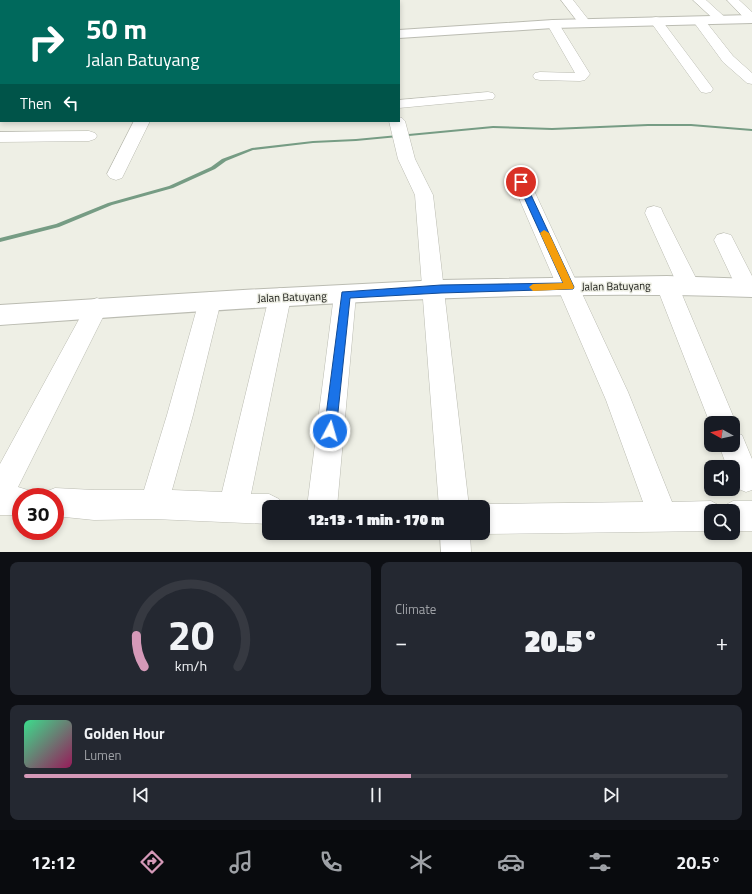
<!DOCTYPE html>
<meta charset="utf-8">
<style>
:root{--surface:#171b24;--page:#242831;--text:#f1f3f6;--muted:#9ea1a6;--line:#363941;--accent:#d599b8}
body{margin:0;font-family:"Titillium Web",sans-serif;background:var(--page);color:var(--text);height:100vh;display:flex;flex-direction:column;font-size:15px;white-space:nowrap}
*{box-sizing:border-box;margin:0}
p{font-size:13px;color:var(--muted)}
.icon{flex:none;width:22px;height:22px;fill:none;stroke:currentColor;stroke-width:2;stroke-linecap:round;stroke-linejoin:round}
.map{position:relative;height:552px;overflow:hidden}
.drawer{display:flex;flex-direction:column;gap:10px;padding:10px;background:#0d0f14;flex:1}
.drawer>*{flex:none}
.top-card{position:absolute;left:0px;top:0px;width:400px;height:122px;box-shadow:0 2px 6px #0003;background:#00695c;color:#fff;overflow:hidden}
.needle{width:26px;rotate:278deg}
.controls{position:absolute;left:704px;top:416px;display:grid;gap:8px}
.controls a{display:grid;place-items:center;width:36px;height:36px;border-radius:8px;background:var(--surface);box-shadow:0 2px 6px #0003;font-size:20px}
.speed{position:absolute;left:12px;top:488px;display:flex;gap:8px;font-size:20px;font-weight:700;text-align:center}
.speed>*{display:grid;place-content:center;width:52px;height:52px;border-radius:50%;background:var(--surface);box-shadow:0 2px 6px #0003;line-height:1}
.speed .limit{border:6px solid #d22;background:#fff;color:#111}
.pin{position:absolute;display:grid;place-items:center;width:34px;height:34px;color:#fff;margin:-17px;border:2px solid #fff;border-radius:50%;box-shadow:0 1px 4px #0007}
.me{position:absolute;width:44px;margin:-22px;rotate:6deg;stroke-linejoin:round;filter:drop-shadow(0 0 3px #0008)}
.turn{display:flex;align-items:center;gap:14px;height:84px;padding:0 20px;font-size:18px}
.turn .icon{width:52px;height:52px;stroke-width:2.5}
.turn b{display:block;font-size:28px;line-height:34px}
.then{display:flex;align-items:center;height:38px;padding:0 20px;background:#0003;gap:8px;font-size:15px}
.big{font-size:30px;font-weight:800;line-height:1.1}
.drawer .widget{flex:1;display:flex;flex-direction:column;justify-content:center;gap:6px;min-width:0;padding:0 14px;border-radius:8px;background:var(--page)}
.drawer .dial{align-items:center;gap:0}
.dial svg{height:104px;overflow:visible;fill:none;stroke:var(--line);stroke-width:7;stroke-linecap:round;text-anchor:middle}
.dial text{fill:var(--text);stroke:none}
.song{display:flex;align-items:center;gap:12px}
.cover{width:48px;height:48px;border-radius:6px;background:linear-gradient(135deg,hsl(150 70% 55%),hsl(330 70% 35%))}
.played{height:4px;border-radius:2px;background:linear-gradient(90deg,var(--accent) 55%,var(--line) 55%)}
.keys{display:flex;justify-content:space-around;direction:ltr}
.heat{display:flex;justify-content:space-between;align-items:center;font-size:22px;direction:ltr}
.drawer .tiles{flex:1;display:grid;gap:10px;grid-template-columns:1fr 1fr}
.widget:last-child{grid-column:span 2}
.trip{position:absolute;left:262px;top:500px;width:228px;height:40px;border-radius:8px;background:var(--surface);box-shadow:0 2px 6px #0003;font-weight:800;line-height:40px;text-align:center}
.tabs{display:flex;height:64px;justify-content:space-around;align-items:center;background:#090b0e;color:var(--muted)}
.tabs .icon{width:28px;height:28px}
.tabs .active{color:var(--accent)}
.tabs b{font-size:18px;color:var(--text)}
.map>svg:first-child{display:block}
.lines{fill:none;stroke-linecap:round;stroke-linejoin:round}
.stream{fill:#769c84;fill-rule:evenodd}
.street-casing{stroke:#bbbcb2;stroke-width:1}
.secondary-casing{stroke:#bbbcb2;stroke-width:2}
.street{fill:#fff;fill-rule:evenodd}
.secondary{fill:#fff;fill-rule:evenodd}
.route{fill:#1a73e8;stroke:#114b97}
.slow{fill:#f59e0b}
.labels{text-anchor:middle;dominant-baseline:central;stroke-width:3;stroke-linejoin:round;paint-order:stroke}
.street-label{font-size:11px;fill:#161713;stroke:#eeefe5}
</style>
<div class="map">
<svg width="752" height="552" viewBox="0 0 752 552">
<rect width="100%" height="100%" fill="#eeefe5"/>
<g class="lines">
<!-- stream -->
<path class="stream" d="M648,124H691L752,129V131L691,126H648L552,130L493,128L356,141L313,143L253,150L226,161L215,169L173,188L112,205L59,227L0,242V238L56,224L108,203L169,186L211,167L222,159L252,148L313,141L356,139L493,126L552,128Z"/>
<defs>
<path id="street" d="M170,0H182V1H170Z
M350,0H362V1H350Z
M374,0H386V1H374Z
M561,0H573L591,23L589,26H581Z
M693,0H706L728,20L726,23H718Z
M727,0H739L752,12V23L748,22Z
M656,17L660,18L711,86L713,89L711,92L706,93L701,92L650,21L652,18Z
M699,17L703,18L733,56L752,73V84L747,83L723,62L693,21L695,18Z
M553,20L557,21L559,24L590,74L585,80L580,81L540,80L535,79L533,76L535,73L540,72L575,73L547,24L549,21Z
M488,92L493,93L495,96L493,99L399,108V100Z
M399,117L402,118L405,121L415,159L433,195L469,507H439L415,195L398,159L389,121H399Z
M134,121H150L122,178L116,180L110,178L107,174Z
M89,131L95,133L97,136L95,139L89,141L0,142V132Z
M521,176L527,178L530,182L628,392L672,502L711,501L722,507L733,501H752V531H733V511H711V531L483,534L481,533H483V507H476L483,504L643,502L606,400L512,182L515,178Z
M654,206L661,208L663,213L700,286L697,292L689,294L681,292L678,286L645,213L647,208Z
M724,233L731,235L752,276V294L747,295L739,293L714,240L717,235Z
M667,277L675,279L678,285L736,423L733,430V423H711V426L656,285L659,279Z
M345,286L353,289L356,295L337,507H307L334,295L337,289Z
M280,288L288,291L291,297L251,494H269L279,499L283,507H269V524L154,519L94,520L55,516V497H43L45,492L55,488L94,490H144L167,415L199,301L202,295L210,292L218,295L221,301L193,415L172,490L222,492L269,297L272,291Z
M97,298L105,301L108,307L18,487L31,491L34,497H21V515H0V464L89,301Z
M733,432L742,435L752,459V490L746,492L736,488L733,481V467H727L719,445H733Z
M440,533H470L471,552H441Z"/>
<path id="secondary" d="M752,15V23L553,28L399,38V30L553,20Z
M0,42H1V50H0Z
M667,276L752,279V297C501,288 250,308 0,325V305L243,290L441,280Z"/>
</defs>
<!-- street casing -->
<use href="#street" class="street-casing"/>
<!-- secondary casing -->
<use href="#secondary" class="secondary-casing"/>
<!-- street -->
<use href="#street" class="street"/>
<!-- secondary -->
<use href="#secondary" class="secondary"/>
</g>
<!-- route -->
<path class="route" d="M521,180L525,182L574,287L573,289L441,293L350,298L336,431L334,435L330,437L326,435L324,431L342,292L441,285L563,283L517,182Z"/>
<!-- slow -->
<path class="slow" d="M544,230L549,233L574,287L573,289L533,291L529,287L533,284L563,283L540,233Z"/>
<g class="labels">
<!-- street labels -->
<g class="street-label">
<text transform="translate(616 286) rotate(-1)">Jalan Batuyang</text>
<text transform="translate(292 297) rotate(-2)">Jalan Batuyang</text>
</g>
</g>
</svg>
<div class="controls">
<a><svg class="needle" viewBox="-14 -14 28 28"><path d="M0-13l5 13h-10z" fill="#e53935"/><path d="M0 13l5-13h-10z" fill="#9ea1a6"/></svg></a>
<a><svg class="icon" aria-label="sound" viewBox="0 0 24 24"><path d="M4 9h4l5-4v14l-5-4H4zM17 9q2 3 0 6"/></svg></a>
<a><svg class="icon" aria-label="search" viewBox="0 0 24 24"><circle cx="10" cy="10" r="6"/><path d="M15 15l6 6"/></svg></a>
</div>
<div class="speed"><div class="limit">30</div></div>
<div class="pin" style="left:521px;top:182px;background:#d93025"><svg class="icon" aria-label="arrive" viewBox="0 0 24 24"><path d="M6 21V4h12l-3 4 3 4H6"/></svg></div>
<svg class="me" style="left:330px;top:431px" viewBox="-20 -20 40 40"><circle r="17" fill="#1a73e8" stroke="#fff" stroke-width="3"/><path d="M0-11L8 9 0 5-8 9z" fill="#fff"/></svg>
<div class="trip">12:13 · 1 min · 170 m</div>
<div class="top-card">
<div class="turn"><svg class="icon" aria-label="right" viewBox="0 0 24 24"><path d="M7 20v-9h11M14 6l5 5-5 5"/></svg><div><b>50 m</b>Jalan Batuyang</div></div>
<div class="then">Then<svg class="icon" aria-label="left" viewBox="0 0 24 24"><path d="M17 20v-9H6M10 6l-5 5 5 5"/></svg></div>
</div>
</div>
<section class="drawer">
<div class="tiles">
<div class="widget dial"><svg viewBox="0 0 100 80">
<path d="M14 69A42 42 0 1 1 86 69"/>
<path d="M14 69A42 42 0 0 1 8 45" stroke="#d599b8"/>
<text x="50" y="56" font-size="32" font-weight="700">20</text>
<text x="50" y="72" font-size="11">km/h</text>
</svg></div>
<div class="widget"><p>Climate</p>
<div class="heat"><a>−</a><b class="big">20.5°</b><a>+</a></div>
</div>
<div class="widget">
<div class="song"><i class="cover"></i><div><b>Golden Hour</b><p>Lumen</p></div></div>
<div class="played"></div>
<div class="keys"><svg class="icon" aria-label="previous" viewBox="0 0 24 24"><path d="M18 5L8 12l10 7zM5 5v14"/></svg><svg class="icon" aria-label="pause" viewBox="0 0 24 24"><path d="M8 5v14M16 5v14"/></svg><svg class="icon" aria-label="next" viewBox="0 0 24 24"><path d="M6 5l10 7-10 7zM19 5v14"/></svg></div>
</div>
</div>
</section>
<nav class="tabs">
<b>12:12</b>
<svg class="icon active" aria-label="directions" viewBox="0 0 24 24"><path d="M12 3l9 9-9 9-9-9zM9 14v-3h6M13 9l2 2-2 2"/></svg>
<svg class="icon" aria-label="music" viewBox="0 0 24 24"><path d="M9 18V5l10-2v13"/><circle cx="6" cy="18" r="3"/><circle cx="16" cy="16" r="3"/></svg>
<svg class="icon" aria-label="phone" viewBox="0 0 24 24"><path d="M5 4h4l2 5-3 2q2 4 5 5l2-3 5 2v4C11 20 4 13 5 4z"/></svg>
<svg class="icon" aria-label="climate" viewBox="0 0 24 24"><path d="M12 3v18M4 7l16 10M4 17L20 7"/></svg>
<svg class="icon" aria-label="car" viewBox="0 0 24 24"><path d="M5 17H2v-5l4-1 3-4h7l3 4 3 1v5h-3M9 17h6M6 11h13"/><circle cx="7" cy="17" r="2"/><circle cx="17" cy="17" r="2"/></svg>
<svg class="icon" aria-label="filters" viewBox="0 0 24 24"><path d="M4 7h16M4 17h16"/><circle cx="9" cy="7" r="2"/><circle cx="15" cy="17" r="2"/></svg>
<b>20.5°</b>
</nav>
